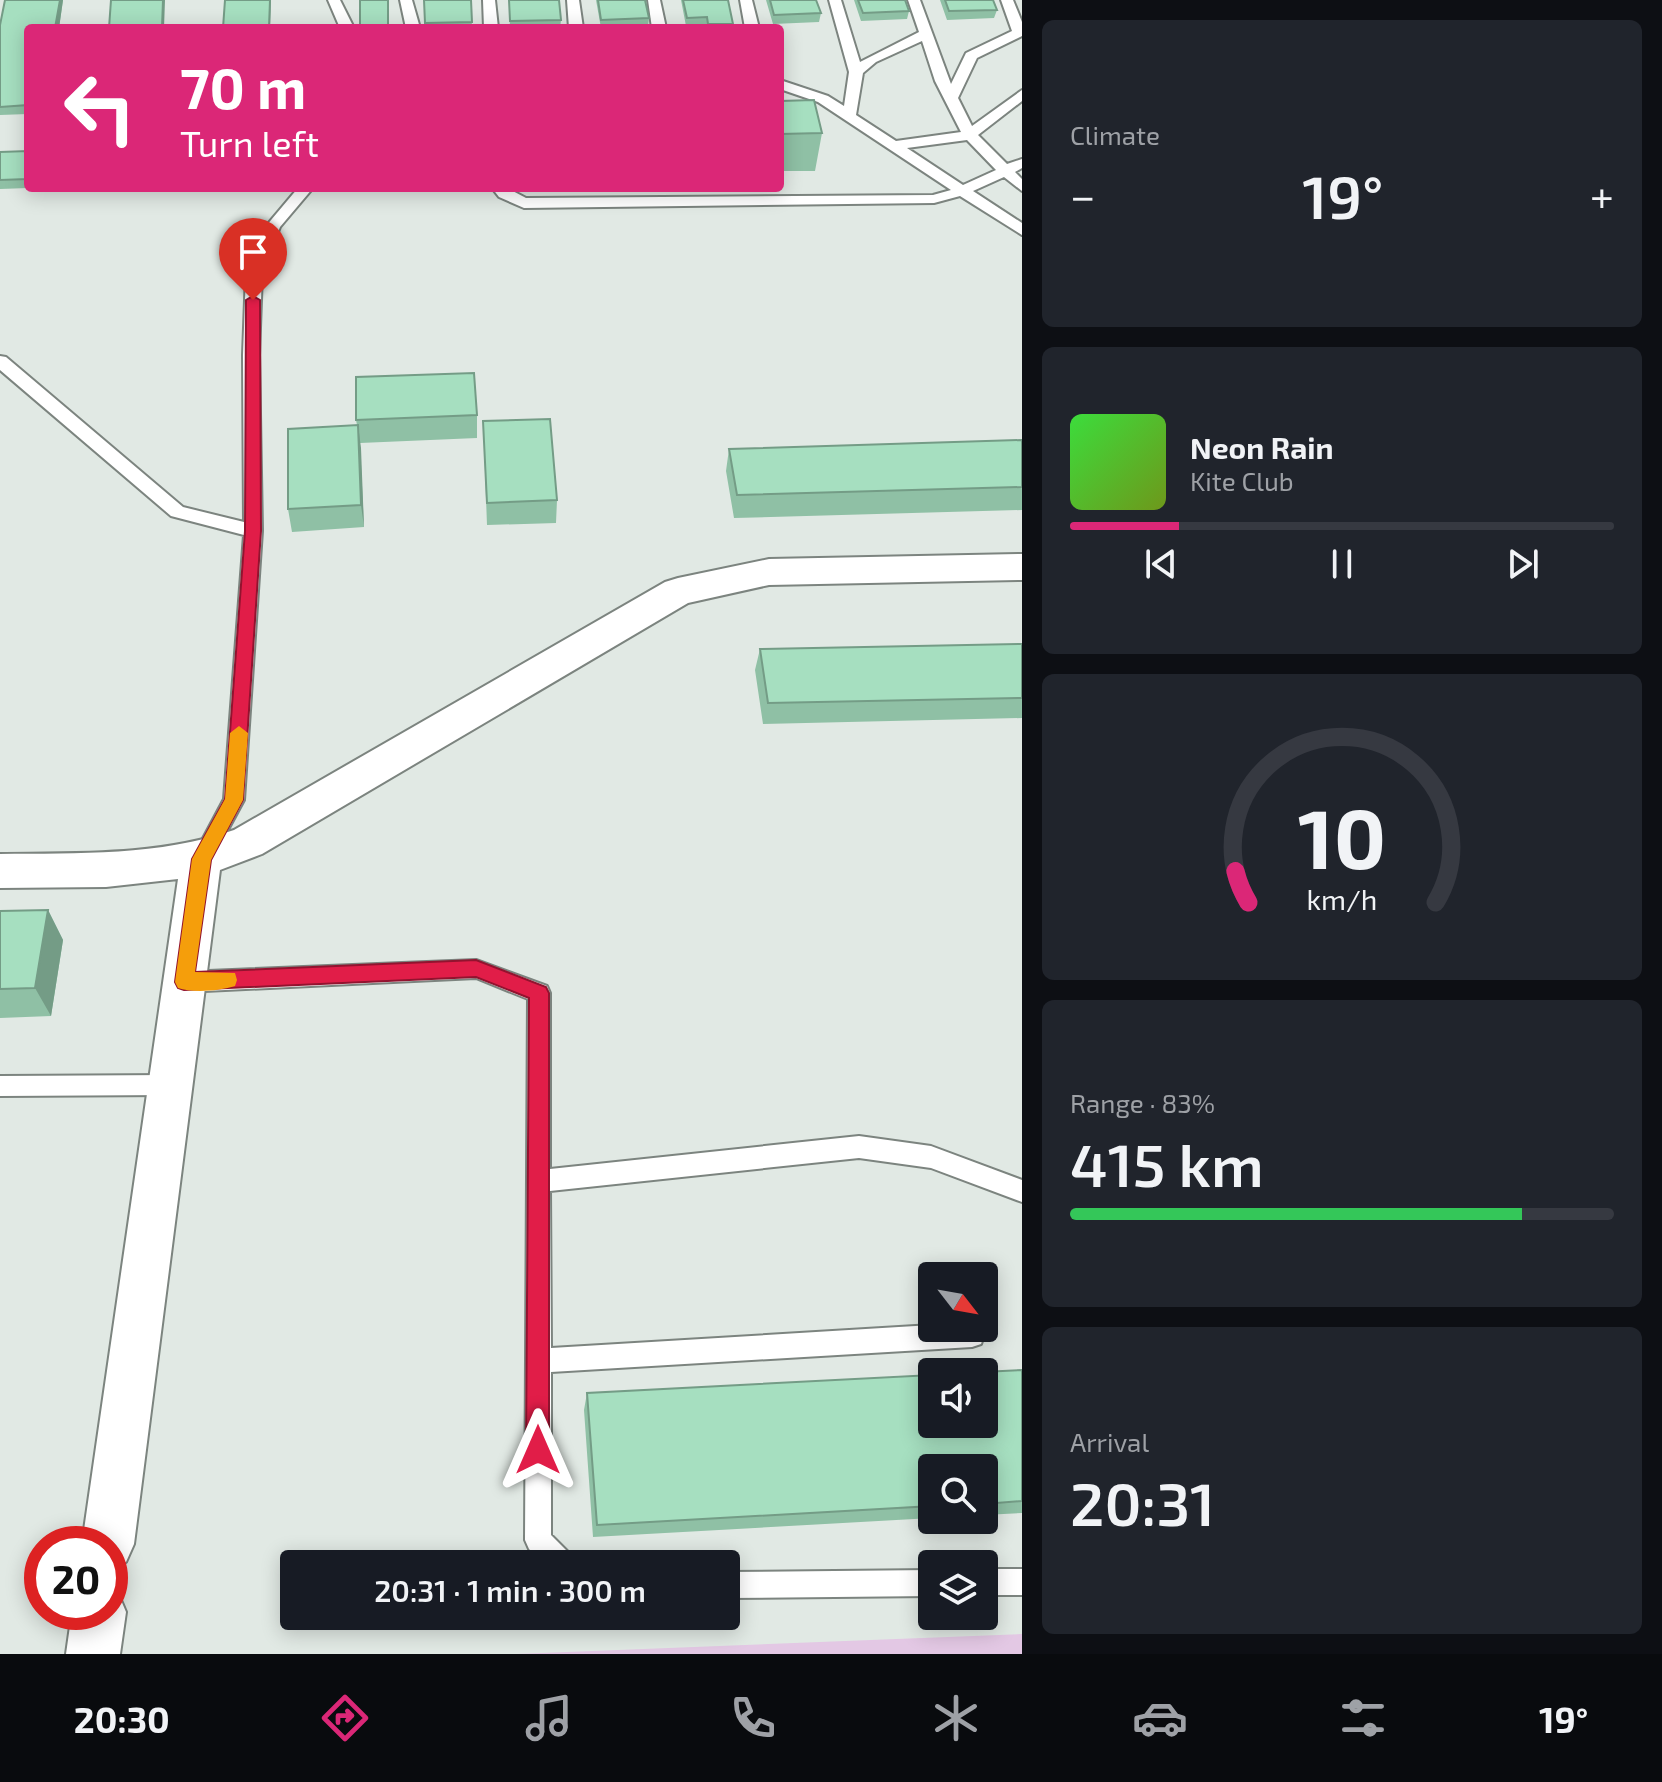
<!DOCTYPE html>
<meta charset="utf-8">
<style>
:root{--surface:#171b24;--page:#20242c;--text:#f1f3f6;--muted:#9ea1a6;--line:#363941;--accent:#db2777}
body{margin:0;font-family:"Exo 2",sans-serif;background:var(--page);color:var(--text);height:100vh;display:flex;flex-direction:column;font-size:30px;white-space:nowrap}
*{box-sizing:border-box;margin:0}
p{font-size:26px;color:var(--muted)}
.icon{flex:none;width:44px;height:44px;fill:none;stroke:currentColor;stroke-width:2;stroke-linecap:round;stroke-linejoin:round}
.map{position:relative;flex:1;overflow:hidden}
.panel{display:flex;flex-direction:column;gap:20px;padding:20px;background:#0d0f14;width:640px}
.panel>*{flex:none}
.top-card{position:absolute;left:24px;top:24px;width:760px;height:168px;border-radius:8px;box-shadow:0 4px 20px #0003;background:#db2777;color:#fff;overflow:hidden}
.needle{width:52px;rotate:121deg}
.tools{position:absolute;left:918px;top:1262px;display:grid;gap:16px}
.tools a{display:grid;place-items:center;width:80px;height:80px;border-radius:8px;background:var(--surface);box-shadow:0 4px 20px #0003;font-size:40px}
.speed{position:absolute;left:24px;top:1526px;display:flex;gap:16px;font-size:40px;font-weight:700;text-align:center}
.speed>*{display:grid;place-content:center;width:104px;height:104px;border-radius:50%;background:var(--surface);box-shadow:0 4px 20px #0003;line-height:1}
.speed .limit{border:12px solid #d22;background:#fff;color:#111}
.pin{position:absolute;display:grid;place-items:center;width:68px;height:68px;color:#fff;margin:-82px -34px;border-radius:50% 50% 50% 0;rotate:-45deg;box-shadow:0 0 8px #0007}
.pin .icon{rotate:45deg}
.me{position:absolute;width:88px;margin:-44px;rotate:0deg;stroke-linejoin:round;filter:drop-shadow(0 0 6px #0008)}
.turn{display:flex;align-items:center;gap:28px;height:168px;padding:0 24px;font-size:36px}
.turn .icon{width:104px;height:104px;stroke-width:2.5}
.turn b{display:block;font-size:56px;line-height:68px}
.big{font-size:60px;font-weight:600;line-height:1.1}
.panel .card{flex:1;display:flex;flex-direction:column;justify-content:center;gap:12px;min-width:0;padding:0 28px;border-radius:12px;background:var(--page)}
.panel .dial{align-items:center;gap:0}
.dial svg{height:208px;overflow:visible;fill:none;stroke:var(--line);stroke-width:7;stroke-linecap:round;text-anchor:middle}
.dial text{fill:var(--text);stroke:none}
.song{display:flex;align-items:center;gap:24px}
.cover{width:96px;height:96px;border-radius:12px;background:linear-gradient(135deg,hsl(120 70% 55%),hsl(80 70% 35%))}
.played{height:8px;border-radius:4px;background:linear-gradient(90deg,var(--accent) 20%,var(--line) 20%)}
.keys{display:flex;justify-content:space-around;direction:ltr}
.heat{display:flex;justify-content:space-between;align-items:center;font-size:44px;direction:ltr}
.charge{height:12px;border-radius:6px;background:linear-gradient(90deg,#34c759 83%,var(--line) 0)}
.trip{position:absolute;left:280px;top:1550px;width:460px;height:80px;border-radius:8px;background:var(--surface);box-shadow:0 4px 20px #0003;font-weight:600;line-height:80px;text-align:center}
.menu{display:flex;height:128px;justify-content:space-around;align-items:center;background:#090b0e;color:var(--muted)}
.menu .icon{width:56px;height:56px}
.menu .current{color:var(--accent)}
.menu b{font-size:36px;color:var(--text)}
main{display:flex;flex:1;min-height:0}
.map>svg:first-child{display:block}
.green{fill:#e3c8e4}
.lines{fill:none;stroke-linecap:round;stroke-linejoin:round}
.lane-casing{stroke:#7c847f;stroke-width:4}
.street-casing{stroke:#7c847f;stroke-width:4}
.lane{fill:#fff;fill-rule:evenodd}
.street{fill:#fff;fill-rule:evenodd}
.wall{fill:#8fc0a5}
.shaded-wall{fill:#749c86}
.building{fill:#a6dfc0;stroke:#749c86;stroke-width:2}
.route{fill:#e11d48;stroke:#92132f;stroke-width:2}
.slow{fill:#f59e0b}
</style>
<main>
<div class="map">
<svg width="1022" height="1654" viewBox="0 0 1022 1654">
<rect width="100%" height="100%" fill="#e1e9e4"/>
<!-- green -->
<path class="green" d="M1022,1634V1654H516Z"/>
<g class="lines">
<defs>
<path id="lane" d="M328,0H340L354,28H340Z
M400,0H412L420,28H406Z
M483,0H495L498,28H484Z
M567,0H579L583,28H569Z
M648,0H660L666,28H652Z
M740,0H752L759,28H745Z
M829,0H841L860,62L919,32L908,0H920L951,84L966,53L1012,31L1001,0H1013L1022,22V36L977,58L958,98L972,126L1022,90V101L978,135L1007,164L1022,159V168L1015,172L1022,179V191L1004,177L973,191L1022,223V235L960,196L934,203L524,208L499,197L492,188H507L526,198L933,195L951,190L818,102L780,89V80L828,96L844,106L849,72ZM922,41L935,81L961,132L896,141L856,115L863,73L876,62ZM967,140L996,170L963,185L907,148Z
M298,188H313L280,227L262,273L259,355L262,531L244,800L209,865L202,868L195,865L192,859L224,799L244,535L171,516L0,370V356L6,357L183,507L244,522L243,355L246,273L266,226Z
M476,960L547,986L550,993V1169L859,1136L931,1146L1022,1180V1202L931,1168L859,1158L550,1191L551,1348L932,1325V1328H981L984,1335L981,1344L972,1347L551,1372V1535L571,1555L575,1564H543L529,1549L525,1540L528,999L476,978L184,992L176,989L173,982L176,975L184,972Z
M171,1075L179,1078L182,1085L179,1092L171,1095L0,1096V1076Z
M984,1569H1022V1595H984Z
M932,1570V1596L726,1598V1572Z"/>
<path id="street" d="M1022,554V580L769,585L688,603L262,854L220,870L134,1544L126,1562L110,1569V1544H82L178,879L106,887L0,888V854C78,853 160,856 234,830L665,582L678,578L769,559Z
M110,1590L118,1593L126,1612L120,1654H66L72,1612H110Z"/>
</defs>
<!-- lane casing -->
<use href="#lane" class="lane-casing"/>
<!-- street casing -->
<use href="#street" class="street-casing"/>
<!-- lane -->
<use href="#lane" class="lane"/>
<!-- street -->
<use href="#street" class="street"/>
</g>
<!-- wall -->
<path class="wall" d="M5,0H63L59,28H28V114L0,115V25Z
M424,0H471L472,28H425Z
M509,0L561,20L560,28H510Z
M596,0H645L649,18L648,26L601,28Z
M681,0H728L733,24V28H706V26H686Z
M766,0H816L821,13L819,22L773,24Z
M854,0H905L909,11L907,19L861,21Z
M940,0H993L997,10L994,18L947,20Z
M780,101L822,133L815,171H780Z
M28,151V188L0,189V152Z
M477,415V438L360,443L364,527L292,532L288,509L357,425L356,420Z
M1022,440V510L734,518L726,471L729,449Z
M484,444L557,500L556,523L487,525Z
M1022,644V718L763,724L755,670L760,649Z
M48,910L63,940L51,1016L0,1018V911Z
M1022,1370V1513L984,1515V1468H932V1518L593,1537L584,1410L587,1393Z"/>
<!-- shaded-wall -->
<path class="shaded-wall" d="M60,0H63L59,28H55Z
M163,0H165L164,28H162Z
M270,0H271L270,28H269Z
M358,425L361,448L364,527L361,505Z
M48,910L63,940L51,1016L35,988Z"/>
<!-- building -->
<path class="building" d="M5,0H60L55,28H28V105L0,107V25Z
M111,0H163L162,28H109Z
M225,0H270L269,28H223Z
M360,0H388V28H360Z
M424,0H471L472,22L425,23Z
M509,0H559L561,20L510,21Z
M598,0H645L649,18L601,20Z
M683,0H728L733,24H708L707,17L687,18Z
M770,0H816L821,13L774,15Z
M858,0H905L909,11L863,13Z
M945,0H993L997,10L949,11Z
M814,100L822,133L780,134V101Z
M28,151V179L0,180V152Z
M474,373L477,415L356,420V377Z
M550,419L557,500L487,503L483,421Z
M358,425L361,505L288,509V429Z
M1022,440V487L737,495L729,449Z
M1022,644V698L768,703L760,649Z
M48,910L35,988L0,989V911Z
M1022,1370V1501L984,1504V1468H932V1506L597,1525L587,1393L932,1375V1424H984V1372H982Z"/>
<!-- route -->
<path class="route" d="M253,296L260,300L261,531L243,800L211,860L195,972L476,960L546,987L549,993V1450L546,1459L538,1462L529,1459L526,1450L529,998L476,977L184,990L178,988L175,982L192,859L225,799L245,531L246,300Z"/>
<!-- slow -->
<path class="slow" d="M239,726L248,733L243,800L211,860L195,972L235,973L237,980L235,986C220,991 192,993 178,988L175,982L192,859L225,799L230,733Z"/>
</svg>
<div class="tools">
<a><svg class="needle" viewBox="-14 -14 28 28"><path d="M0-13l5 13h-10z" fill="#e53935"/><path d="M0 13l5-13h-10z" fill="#9ea1a6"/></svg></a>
<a><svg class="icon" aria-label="sound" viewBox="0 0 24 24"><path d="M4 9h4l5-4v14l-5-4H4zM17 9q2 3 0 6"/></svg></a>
<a><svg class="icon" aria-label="search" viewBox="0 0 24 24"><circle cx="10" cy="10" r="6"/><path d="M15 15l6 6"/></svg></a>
<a><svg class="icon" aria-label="layers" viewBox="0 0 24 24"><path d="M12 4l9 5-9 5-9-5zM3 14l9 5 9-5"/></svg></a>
</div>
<div class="speed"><div class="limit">20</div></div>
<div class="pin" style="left:253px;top:300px;background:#d93025"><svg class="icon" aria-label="arrive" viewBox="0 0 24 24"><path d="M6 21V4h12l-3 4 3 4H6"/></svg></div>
<svg class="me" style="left:538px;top:1450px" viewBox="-20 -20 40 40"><path d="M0-17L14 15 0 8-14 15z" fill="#e11d48" stroke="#fff" stroke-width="4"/></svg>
<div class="trip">20:31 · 1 min · 300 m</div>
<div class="top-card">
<div class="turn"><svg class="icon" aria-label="left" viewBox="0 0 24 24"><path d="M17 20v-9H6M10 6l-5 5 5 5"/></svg><div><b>70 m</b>Turn left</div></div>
</div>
</div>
<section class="panel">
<div class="card"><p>Climate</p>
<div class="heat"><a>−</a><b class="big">19°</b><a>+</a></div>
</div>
<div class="card">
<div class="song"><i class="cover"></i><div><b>Neon Rain</b><p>Kite Club</p></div></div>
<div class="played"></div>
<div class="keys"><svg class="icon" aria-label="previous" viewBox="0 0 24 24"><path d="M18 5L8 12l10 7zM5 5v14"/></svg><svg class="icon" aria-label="pause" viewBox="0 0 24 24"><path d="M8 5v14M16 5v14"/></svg><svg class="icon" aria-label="next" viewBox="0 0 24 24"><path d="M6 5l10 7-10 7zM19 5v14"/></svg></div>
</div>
<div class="card dial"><svg viewBox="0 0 100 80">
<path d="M14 69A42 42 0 1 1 86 69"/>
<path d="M14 69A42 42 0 0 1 9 57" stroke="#db2777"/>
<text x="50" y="56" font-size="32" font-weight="700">10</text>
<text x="50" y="72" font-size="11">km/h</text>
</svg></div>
<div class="card"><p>Range · 83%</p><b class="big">415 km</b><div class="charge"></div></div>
<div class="card"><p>Arrival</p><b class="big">20:31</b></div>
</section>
</main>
<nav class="menu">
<b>20:30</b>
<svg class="icon current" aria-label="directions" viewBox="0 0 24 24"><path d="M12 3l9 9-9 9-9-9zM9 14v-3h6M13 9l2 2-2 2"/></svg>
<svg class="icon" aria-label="music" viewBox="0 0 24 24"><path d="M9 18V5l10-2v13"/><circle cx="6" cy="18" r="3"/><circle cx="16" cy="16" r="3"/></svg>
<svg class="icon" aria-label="phone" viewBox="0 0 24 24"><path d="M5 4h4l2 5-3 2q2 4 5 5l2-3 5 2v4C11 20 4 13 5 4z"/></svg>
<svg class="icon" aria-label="climate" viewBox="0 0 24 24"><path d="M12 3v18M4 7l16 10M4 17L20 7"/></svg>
<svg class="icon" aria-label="car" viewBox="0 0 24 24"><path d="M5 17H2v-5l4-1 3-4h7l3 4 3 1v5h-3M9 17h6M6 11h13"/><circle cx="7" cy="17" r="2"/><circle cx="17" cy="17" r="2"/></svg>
<svg class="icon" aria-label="filters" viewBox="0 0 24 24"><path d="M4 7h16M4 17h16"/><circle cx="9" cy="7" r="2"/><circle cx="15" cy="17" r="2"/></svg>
<b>19°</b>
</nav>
